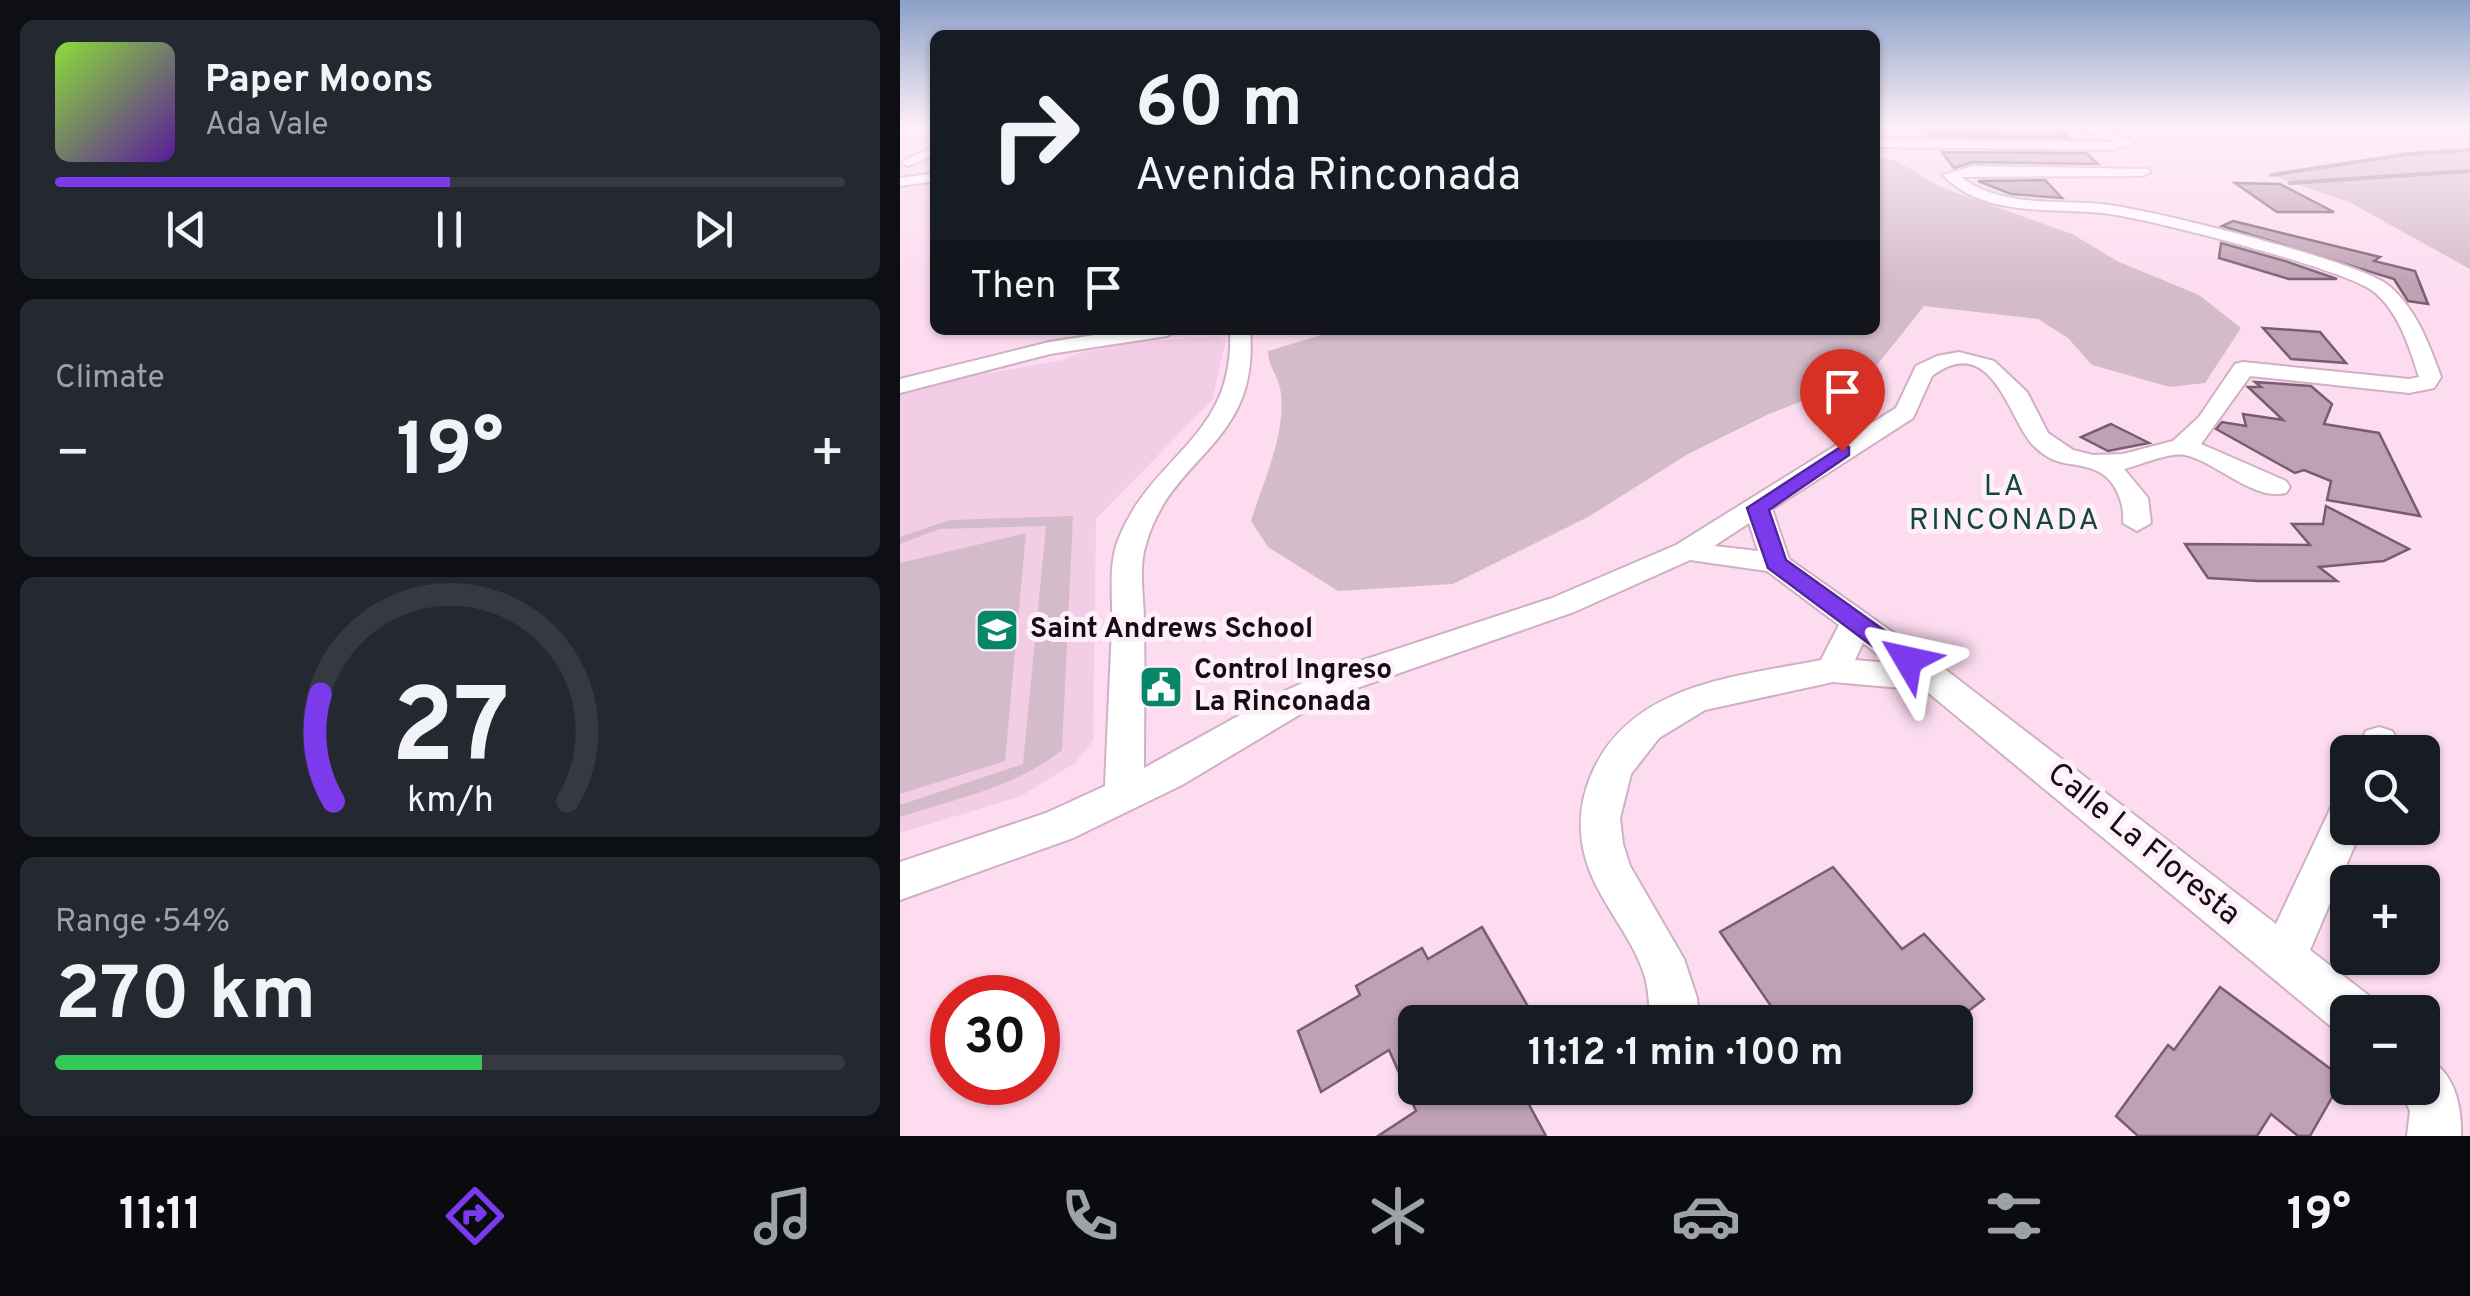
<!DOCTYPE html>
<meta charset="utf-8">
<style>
:root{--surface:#171b24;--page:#242831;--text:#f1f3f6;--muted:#9ea1a6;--line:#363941;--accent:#7c3aed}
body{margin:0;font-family:Overpass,sans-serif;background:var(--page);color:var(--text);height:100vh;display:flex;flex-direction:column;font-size:38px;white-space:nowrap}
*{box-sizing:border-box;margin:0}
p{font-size:32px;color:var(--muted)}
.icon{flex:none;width:55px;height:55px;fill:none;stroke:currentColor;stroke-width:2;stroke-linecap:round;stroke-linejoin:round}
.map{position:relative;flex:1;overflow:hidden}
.sheet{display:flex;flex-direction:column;gap:20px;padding:20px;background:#0d0f14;width:900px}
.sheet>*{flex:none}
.top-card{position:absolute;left:30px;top:30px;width:950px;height:305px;border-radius:15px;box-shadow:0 2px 8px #0004;background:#171b24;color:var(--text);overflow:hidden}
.buttons{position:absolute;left:1430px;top:735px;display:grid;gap:20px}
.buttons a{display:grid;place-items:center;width:110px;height:110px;border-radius:15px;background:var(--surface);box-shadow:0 2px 8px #0004;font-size:50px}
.speed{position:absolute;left:30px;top:975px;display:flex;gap:20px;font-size:50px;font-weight:700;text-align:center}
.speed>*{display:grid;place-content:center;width:130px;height:130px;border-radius:50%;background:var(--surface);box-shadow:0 2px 8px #0004;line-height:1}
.speed .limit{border:15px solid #d22;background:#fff;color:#111}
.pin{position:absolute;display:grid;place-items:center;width:85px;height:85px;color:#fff;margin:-102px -42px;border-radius:50% 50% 50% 0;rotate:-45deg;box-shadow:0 0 10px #0007}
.pin .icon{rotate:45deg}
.me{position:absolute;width:110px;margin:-55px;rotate:306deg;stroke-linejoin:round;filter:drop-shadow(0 0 8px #0008)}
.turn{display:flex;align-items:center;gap:35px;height:210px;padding:0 40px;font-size:45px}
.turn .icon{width:130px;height:130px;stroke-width:2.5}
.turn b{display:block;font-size:70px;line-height:85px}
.then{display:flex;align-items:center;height:95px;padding:0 40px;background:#0003;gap:20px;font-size:38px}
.big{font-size:75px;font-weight:700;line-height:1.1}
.sheet .tile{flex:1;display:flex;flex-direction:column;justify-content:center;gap:15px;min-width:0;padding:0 35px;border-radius:15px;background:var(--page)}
.sheet .dial{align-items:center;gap:0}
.dial svg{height:260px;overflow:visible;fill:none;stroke:var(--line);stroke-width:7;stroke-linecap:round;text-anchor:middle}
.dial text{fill:var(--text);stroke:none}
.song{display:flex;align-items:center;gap:30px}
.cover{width:120px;height:120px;border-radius:15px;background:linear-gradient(135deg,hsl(90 70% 55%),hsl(270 70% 35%))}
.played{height:10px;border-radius:5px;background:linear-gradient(90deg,var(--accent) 50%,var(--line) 50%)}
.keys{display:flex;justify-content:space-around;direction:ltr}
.heat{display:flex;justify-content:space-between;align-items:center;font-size:55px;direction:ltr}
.charge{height:15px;border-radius:8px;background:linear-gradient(90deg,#34c759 54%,var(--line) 0)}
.trip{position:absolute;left:498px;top:1005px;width:575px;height:100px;border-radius:15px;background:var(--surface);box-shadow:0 2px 8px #0004;font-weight:700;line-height:100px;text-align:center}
.menu{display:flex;height:160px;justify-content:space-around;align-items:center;background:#090b0e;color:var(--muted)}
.menu .icon{width:70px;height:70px}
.menu .current{color:var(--accent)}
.menu b{font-size:45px;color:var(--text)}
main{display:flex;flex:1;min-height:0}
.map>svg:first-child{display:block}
.built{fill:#f3cde6}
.green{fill:#d4bbca}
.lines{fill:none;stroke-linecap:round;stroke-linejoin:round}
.stream{stroke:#a38297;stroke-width:4}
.building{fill:#bfa1b4;stroke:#785d6e;stroke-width:2.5}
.minor-casing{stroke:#cfb0c4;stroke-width:4}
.minor{fill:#fff;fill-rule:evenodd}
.route{fill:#7c3aed;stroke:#51269a;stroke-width:2.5}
.labels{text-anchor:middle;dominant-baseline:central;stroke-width:10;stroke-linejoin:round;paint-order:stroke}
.poi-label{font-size:28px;font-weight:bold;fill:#160c12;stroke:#fdf0f8;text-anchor:start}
.neighbourhood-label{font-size:30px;letter-spacing:2.5px;fill:#144738;stroke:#fdf0f8}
.near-street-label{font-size:32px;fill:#160c12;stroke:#fdf0f8}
</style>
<main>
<section class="sheet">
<div class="tile">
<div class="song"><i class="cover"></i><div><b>Paper Moons</b><p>Ada Vale</p></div></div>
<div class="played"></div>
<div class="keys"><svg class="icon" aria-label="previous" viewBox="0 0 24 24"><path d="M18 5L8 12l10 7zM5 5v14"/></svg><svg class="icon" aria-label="pause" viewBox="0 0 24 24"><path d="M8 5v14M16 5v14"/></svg><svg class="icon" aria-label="next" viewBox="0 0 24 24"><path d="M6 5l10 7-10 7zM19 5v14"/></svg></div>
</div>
<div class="tile"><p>Climate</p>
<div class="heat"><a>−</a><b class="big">19°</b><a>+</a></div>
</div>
<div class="tile dial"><svg viewBox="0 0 100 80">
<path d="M14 69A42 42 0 1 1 86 69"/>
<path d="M14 69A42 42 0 0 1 10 36" stroke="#7c3aed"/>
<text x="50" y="56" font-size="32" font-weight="700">27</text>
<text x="50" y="72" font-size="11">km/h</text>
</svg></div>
<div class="tile"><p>Range · 54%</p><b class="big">270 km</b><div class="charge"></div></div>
</section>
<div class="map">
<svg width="1570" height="1136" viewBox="0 0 1570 1136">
<rect width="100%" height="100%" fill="#fddcf0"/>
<!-- built -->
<path class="built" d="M315,337L326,340L312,400L196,519L193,741L175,763L121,796L0,833V395L73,376L163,360L179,353L244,341Z"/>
<!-- green -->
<path class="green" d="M1570,150V269L1449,202L1371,175L1442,163L1502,158L1509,154Z
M975,156L994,160L1043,188L1172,234L1217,261L1299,295L1341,328L1305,383L1270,387L1192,365L1168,338L1138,319L1024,306L970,374L869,414L788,454L688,517L553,584L438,591L368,547L351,521C363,482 388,431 380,388C377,374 368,366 368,351L438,330H975Z
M173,516L162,750C116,787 55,799 0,817V805L123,764L146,526L39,529L0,544V537L50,520Z
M126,533L105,761L0,794V563Z"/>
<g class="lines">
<!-- stream -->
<path class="stream" d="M1371,175L1509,154L1570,150
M1390,183L1570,171"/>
</g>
<!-- building -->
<path class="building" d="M1053,127H1158L1169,138L1031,136L1028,132H1052Z
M1042,152L1186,153L1198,164L1073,162L1054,168Z
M1145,180L1162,198L1111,194L1078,181Z
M1335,183L1380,184L1434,212H1377Z
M1333,221L1480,257L1474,261L1515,271L1528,304L1508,301L1494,279L1322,226Z
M1321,243L1385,261L1437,279H1389L1319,258Z
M1363,328L1420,332L1446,363L1391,359Z
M1355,382L1411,386L1432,404L1424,424L1479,433L1520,516L1427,500L1431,481L1404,470L1395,473L1316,429L1322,422L1346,426L1343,414L1383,420L1348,387H1361Z
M1211,424L1249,443L1208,451L1181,437Z
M1426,506L1509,549L1484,561L1419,567L1437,581H1358L1308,578L1285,544L1410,545L1392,524H1423Z
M933,867L1002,949L1024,934L1084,999L1054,1022H882L820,932Z
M582,927L637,1022H515V1088H620L646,1136H478L516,1111L489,1050L421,1092L398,1031L460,995L456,986L522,948L528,959Z
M1320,987L1443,1078L1410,1136H1398L1371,1114L1357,1136H1238L1216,1116L1268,1045L1274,1050Z"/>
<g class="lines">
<defs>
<path id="minor" d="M1176,127H1195L1234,142L1213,150L975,147V139L1215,142Z
M35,146V155L8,166L1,162Z
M1073,166L1248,169L1250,172L1243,176L1061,177C1100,207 1155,200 1201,204C1246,208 1458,261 1488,285C1516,308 1529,344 1541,377L1534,388L1509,393L1350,376L1301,444L1386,481L1390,487L1386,493C1353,501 1317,462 1285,455C1269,452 1241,465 1224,469L1248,498L1251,523L1237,531L1223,523C1225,505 1216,479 1197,471C1175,460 1158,470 1134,446C1109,422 1093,330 1032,376L1013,418L872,509L889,559L1046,670L1376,924L1434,801L1448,797V828H1462L1410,950L1468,995L1475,1012H1448V1035L1434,1029L1025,690L933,682L805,710L759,738L731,774L720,818L723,844L730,866L784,959L797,998L799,1022H751C749,1007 749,992 745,977C734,939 703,907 689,869C677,836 678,805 692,773C732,683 836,677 921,660L939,625L867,571L790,560L674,612L451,690L404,712L282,785L173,838L0,900V862L146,813L205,786C207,732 210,678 212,625C213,597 208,567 218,540C253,452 335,439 330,330H350C360,445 271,454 246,544C238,569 244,596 244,621C245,670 244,719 244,768L378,694L427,672L652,598L776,545L996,408L1016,366L1037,356L1059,352L1094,361L1127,392L1148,433L1173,450L1193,455L1223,454L1273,441L1299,417L1335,364L1343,362L1509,379L1519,377C1509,346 1499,312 1473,291C1445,269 1244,217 1202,213C1150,208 1083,217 1043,175ZM849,523L858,551L814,546ZM963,643L989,663L955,660Z
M35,173V181L0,186V178Z
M227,330H277L267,336L150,354L0,393V379L149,342Z
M1479,727L1492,731L1498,741L1493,752H1455L1466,731Z
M1522,1056C1554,1069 1562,1104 1561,1136H1507L1510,1111L1499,1088H1522Z"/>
</defs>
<!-- minor casing -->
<use href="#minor" class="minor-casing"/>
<!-- minor -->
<use href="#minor" class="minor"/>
</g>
<!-- sky -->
<linearGradient id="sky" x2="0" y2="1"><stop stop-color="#8ca0c8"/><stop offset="0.44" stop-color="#feeff8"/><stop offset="1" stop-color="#feeff8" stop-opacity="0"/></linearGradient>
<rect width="1570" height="286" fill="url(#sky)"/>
<!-- route -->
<path class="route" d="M942,446L949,447V455L869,510L886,560L1017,654L1021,660L1017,666H999L868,568L847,508Z"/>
<!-- icons -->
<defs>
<symbol id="school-square" viewBox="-11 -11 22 22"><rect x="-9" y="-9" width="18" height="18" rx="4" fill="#088668" stroke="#fdf0f8"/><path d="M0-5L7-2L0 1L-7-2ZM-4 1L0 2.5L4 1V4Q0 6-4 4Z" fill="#fff"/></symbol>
<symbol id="civic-square" viewBox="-11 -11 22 22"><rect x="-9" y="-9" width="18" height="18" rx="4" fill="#088668" stroke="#fdf0f8"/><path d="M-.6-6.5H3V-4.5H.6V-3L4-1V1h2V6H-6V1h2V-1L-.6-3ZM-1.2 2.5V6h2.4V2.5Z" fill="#fff"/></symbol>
</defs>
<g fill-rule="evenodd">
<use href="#school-square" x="72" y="605" width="50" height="50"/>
<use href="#civic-square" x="236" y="662" width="50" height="50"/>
</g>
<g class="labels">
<!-- poi labels -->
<g class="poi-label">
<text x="130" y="630">Saint Andrews School</text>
<text x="294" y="671">Control Ingreso<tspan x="294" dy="32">La Rinconada</tspan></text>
</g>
<!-- neighbourhood labels -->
<g class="neighbourhood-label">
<text x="1105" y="487">LA<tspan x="1105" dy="34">RINCONADA</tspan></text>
</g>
<!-- near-street labels -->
<g class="near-street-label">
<text transform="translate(1243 845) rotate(39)">Calle La Floresta</text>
</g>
</g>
</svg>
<div class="buttons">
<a><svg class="icon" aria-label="search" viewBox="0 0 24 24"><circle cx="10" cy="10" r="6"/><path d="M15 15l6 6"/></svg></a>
<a>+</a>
<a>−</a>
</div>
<div class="speed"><div class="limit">30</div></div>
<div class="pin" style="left:942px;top:451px;background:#d93025"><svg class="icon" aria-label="arrive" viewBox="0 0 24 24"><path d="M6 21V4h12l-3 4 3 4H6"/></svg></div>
<svg class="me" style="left:1008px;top:660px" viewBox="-20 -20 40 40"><path d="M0-17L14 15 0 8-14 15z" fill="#7c3aed" stroke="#fff" stroke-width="4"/></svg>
<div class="trip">11:12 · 1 min · 100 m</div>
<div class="top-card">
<div class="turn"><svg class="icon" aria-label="right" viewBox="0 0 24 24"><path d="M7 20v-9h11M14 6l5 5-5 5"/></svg><div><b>60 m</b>Avenida Rinconada</div></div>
<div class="then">Then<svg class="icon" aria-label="arrive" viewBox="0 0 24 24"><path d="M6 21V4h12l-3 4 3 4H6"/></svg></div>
</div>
</div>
</main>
<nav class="menu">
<b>11:11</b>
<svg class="icon current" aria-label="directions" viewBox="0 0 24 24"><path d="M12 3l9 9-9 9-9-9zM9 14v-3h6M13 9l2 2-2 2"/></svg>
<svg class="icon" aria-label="music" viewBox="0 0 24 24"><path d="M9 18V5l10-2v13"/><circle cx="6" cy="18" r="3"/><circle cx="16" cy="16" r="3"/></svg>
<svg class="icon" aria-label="phone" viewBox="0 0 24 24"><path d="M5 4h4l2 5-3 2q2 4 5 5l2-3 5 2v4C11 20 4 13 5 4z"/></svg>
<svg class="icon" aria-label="climate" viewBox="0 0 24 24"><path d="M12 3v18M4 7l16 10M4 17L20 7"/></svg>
<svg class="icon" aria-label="car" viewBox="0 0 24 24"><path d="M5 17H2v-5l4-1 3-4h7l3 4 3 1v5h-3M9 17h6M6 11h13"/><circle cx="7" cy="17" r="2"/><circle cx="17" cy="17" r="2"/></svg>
<svg class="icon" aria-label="filters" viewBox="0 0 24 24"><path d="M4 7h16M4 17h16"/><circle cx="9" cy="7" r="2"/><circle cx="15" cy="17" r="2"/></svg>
<b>19°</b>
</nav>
